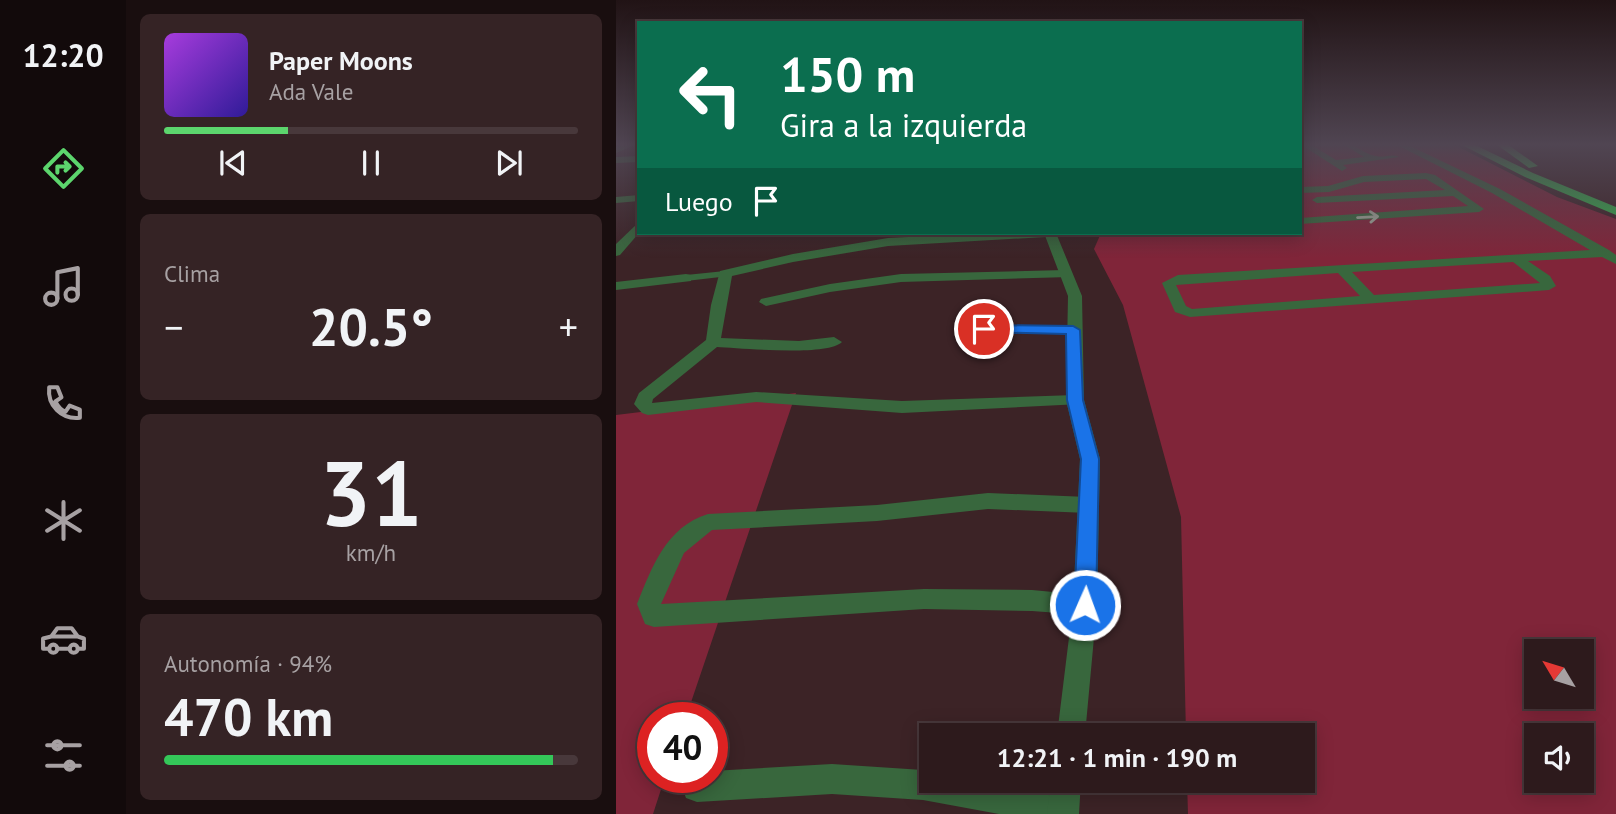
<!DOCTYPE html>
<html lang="es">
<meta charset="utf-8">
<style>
:root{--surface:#2d1a1c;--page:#352325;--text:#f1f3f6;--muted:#a7a1a3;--line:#48383b;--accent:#5cd56d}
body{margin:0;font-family:"PT Sans",sans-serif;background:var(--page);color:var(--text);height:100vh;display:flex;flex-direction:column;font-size:26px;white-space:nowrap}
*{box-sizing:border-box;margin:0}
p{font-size:23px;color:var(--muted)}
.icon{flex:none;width:38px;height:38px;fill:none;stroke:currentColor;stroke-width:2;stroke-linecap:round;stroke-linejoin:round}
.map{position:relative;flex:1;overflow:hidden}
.panel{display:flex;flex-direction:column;gap:14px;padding:14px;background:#190e0f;width:490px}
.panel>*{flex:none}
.banner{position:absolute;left:21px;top:21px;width:665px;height:214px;border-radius:0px;box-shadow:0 4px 18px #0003,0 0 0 2px var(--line);background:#0b6e4f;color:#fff;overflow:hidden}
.needle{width:46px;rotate:308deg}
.fabs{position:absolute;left:908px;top:639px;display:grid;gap:14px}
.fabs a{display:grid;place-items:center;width:70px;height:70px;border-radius:0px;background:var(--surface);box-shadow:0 4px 18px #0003,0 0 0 2px var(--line);font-size:35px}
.speed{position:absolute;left:21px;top:702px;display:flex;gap:14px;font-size:35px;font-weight:700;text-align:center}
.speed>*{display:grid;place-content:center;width:91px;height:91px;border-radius:50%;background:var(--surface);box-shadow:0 4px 18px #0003,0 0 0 2px var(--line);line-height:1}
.speed .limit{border:10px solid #d22;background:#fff;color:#111}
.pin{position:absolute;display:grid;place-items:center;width:60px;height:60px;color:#fff;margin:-30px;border:4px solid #fff;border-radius:50%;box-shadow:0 2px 7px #0007}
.me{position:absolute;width:77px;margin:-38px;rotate:2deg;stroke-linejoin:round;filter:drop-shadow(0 0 5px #0008)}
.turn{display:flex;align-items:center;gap:24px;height:147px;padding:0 28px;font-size:32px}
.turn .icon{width:91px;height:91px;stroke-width:2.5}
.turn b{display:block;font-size:49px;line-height:60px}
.then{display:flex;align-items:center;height:66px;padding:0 28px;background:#0003;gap:14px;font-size:26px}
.big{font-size:52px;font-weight:800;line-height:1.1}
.panel .card{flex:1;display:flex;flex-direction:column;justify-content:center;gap:10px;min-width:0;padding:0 24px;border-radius:10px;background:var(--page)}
.panel .dial{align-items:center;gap:0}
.dial b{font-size:91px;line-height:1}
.song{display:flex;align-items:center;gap:21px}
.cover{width:84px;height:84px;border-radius:10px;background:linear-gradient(135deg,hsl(280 70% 55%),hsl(250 70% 35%))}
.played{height:7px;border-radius:4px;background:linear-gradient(90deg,var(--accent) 30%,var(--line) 30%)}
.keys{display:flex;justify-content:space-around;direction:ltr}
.heat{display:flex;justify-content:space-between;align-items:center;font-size:38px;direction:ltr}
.charge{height:10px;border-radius:5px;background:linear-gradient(90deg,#34c759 94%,var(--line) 0)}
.trip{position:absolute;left:303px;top:723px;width:396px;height:70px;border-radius:0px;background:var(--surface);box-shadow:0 4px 18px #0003,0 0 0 2px var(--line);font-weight:800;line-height:70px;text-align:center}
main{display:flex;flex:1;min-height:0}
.menu{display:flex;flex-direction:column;width:126px;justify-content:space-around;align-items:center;background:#120a0b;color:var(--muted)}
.menu .icon{width:49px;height:49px}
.menu .selected{color:var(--accent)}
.menu b{font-size:32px;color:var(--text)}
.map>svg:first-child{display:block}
.green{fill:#802539;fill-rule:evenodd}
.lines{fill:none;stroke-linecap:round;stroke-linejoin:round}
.pedestrian{fill:#38673d;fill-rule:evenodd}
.minor{fill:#38673d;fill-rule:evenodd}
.tertiary{fill:#38673d;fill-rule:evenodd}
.trunk{fill:#34ae4a;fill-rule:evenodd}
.oneway{stroke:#a0a898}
.route{fill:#1a73e8;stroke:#114b97;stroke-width:2}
</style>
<main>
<nav class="menu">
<b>12:20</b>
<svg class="icon selected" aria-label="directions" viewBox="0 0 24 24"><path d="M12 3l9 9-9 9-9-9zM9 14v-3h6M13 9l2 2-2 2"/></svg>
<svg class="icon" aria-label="music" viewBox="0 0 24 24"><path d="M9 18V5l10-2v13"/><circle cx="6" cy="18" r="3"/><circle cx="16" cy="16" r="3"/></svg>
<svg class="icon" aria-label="phone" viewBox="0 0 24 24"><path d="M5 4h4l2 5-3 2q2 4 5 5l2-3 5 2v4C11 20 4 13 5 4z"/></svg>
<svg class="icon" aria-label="climate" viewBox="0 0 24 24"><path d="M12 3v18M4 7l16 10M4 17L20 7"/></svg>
<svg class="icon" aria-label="car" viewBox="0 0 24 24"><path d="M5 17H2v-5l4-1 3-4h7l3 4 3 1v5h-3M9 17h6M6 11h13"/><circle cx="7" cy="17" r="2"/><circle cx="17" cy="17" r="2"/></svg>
<svg class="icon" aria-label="filters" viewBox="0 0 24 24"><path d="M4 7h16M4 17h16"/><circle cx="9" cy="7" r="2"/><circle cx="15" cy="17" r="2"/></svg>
</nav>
<section class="panel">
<div class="card">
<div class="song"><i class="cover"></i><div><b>Paper Moons</b><p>Ada Vale</p></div></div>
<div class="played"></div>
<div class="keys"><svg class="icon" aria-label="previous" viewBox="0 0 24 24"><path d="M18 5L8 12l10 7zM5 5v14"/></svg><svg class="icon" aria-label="pause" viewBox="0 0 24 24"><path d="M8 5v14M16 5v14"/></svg><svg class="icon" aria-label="next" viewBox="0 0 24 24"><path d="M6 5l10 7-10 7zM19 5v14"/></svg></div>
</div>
<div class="card"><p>Clima</p>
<div class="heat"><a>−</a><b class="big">20.5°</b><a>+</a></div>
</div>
<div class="card dial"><b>31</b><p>km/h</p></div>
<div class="card"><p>Autonomía · 94%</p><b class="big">470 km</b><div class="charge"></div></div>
</section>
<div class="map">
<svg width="1000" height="814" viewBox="0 0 1000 814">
<rect width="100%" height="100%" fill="#3c2326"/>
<!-- green -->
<path class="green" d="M684,144H837L941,197L1000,219V814H572L571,781L686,780V735H570L565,517L507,305L478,249L485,233H684ZM920,651H966V696H920ZM920,735H966V780H920Z
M180,393L70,717L37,718V777H49L37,814H0V415Z"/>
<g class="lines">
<!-- pedestrian -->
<path class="pedestrian" d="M109,271L113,272V276L70,281L65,278L70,275Z"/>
<!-- minor -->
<path class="minor" d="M8,144H21L0,153V147Z
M684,144H694L720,160L748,157L727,144C741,144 747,154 760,156C768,158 775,153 783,157L727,165L731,168L726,171Z
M779,144H790L884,189L993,250L1000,255V264L986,257L912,261L934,276L940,286L933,290L574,317L559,312L546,283L562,275L974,250L876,193ZM897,262L924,283L758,295L736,272ZM722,273L744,296L576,309L570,306L560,285Z
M23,156V162L0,163V157Z
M810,173L819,175L868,209L863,212L684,224V218L852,206L837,196L701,203L696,200L701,197L829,190L810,179L748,182L713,192L684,193V187L712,186L747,176Z
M23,195V201L0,203V197Z
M23,222V233L4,255L0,256V244Z
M372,233H436L430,237L272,246L177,262L116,276L105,338L183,341L218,337L226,342C210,357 125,348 101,347L37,399L36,403L140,392L286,401L459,395L465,396L468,400L465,404L286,413L140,402L32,415L26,413L18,404L23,393L90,340L95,305L104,271L177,254L272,238Z
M449,270L454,271V277L285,282L214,292L150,306L143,302L145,299L214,284L285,274Z
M70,274L75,275V281L0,290V282Z
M368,325L457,326L464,330L457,334L363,332L361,329L363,326Z
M372,493L472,497L479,500L482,505L479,510L472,513L372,509L261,521L96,530L68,553L45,604L308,589L416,590L469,595L478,598L481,605L478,612L469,615L416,611L308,609L38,627L29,624L21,604C36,567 50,527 92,514L261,505Z
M216,764L307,770L315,771V780C364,780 409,784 455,803L460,814H383L307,800L216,794L81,802L70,798L66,787L70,777H96V771Z"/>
<!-- tertiary -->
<path class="tertiary" d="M428,233H440L466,296L468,400L484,459L481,605L469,735H441L457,605L464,459L450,400L452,296Z
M435,780H465L463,814H431Z"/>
<!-- trunk -->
<path class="trunk" d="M844,144H857L917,173L1000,207V215L909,177Z
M880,144H891L922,166L913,168Z"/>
</g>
<!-- one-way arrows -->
<defs><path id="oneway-shaft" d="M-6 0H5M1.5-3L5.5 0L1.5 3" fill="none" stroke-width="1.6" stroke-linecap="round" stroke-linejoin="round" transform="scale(1.75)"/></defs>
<use class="oneway" href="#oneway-shaft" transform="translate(752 217) rotate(-3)"/>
<!-- sky -->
<linearGradient id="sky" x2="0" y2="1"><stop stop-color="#211315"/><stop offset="0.56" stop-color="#504552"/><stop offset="1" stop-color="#504552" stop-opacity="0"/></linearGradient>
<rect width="1000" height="258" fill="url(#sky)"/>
<!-- route -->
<path class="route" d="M368,325L457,326L464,330L467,400L483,459L480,605L477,612L469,615L461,612L458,605L465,459L451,400L450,334L363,332L361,329Z"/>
</svg>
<div class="fabs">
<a><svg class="needle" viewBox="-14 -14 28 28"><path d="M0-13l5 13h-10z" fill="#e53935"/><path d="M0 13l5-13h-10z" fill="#a7a1a3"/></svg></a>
<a><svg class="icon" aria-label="sound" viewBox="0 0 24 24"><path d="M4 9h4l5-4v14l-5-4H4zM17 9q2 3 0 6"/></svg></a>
</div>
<div class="speed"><div class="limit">40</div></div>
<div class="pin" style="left:368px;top:329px;background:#d93025"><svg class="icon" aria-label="arrive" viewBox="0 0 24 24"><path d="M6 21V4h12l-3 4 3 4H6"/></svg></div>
<svg class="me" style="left:469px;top:605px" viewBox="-20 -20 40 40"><circle r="17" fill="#1a73e8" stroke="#fff" stroke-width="3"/><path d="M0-11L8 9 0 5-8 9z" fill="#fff"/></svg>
<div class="trip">12:21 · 1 min · 190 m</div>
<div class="banner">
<div class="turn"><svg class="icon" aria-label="left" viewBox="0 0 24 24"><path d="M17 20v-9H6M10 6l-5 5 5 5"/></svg><div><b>150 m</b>Gira a la izquierda</div></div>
<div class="then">Luego<svg class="icon" aria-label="arrive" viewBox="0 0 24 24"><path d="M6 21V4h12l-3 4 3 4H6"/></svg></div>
</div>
</div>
</main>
